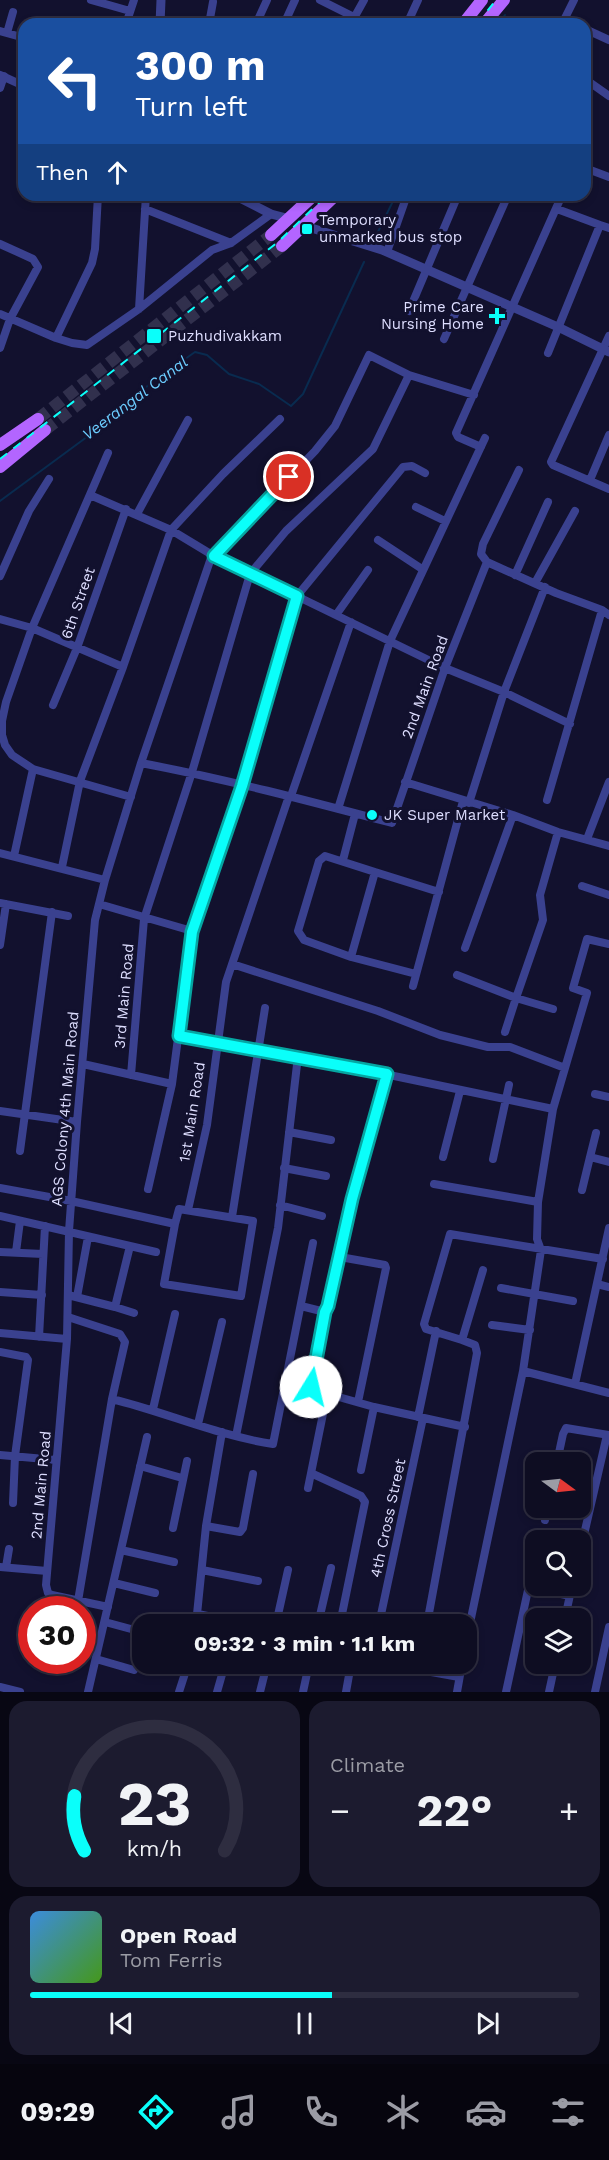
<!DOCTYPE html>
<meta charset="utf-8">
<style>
:root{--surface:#0e0d22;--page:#1c1b2f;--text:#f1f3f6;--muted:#9b9ca5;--line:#2e2d40;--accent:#0afffa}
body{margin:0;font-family:"Work Sans",sans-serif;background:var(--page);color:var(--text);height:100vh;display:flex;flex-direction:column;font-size:22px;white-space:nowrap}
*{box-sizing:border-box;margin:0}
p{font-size:20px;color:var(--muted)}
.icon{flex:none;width:33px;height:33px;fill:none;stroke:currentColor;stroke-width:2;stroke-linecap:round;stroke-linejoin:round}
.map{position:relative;height:1692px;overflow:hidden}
.panel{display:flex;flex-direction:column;gap:9px;padding:9px;background:#080713;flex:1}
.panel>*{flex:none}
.top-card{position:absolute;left:18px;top:18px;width:573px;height:183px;border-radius:18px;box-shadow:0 3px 9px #0003,0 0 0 2px var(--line);background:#1a4fa0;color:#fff;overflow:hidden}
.needle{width:39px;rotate:105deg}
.fabs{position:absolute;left:525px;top:1452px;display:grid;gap:12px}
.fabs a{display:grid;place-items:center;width:66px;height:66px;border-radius:12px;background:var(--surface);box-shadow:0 3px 9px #0003,0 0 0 2px var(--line);font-size:30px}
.speed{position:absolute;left:18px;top:1596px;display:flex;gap:12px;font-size:30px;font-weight:700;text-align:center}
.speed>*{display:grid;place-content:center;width:78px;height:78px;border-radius:50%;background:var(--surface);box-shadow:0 3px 9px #0003,0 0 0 2px var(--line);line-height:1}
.speed .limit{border:9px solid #d22;background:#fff;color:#111}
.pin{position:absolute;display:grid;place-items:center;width:51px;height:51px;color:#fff;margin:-26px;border:3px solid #fff;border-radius:50%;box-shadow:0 2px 6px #0007}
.me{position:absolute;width:66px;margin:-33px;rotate:9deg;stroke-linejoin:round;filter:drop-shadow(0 0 4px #0008)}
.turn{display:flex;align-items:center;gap:21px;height:126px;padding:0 18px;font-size:27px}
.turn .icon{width:78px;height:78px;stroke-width:2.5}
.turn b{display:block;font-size:42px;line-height:51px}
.then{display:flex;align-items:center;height:57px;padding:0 18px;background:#0003;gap:12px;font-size:22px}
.big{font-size:45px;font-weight:700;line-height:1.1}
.panel .tile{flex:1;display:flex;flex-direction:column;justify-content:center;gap:9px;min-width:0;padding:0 21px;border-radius:18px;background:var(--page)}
.panel .dial{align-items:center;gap:0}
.dial svg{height:156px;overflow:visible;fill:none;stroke:var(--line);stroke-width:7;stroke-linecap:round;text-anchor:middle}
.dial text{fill:var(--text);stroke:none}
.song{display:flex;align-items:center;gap:18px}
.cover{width:72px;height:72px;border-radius:9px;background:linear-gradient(135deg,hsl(210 70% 55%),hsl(100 70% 35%))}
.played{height:6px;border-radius:3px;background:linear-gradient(90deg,var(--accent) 55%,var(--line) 55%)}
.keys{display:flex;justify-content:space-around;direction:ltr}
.heat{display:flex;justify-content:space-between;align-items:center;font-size:33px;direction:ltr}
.panel .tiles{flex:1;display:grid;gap:9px;grid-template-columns:1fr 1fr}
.tile:last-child{grid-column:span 2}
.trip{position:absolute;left:132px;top:1614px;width:345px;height:60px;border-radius:18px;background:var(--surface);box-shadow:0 3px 9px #0003,0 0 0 2px var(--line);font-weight:700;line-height:60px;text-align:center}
.menu{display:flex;height:96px;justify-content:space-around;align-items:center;background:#06050e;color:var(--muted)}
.menu .icon{width:42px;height:42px}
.menu .current{color:var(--accent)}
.menu b{font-size:27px;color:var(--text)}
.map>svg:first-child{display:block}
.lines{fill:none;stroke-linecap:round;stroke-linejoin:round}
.stream{stroke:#092b4f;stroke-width:2}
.primary-tunnel{stroke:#31304d;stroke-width:12;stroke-dasharray:12 6;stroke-linecap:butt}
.minor{stroke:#3a418f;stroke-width:8}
.tertiary{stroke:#3a418f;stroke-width:9}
.primary{stroke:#b365ff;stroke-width:12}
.rail{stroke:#0afffa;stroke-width:2;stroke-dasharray:9 8;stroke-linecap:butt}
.route-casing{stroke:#06a6a2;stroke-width:15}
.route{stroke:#0afffa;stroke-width:10}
.poi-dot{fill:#0afffa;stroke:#12112e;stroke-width:2}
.labels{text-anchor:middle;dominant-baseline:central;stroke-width:6;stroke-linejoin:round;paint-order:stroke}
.poi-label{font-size:15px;fill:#dedeff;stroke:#12112e;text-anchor:start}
.street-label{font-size:15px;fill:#dedeff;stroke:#12112e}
.water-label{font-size:16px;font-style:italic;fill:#6ccdff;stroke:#12112e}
</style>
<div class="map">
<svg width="609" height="1692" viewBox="0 0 609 1692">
<rect width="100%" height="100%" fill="#12112e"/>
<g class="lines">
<!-- stream -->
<path class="stream" d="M498,24L505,15
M373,242L396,195
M0,501L95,431L151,383L195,352L207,355L229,374L259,384L291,406L303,394L364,262"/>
<!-- primary-tunnel -->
<path class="primary-tunnel" d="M38,419L271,235
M45,430L282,246"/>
<!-- minor -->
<path class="minor" d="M91,0L130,11
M320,0L368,24
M354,18L364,0
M565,19L576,24
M509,23L511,24
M126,24L134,0
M209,24L213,2
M256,24L267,0
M284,24L295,0
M407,24L418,0
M562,24L574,0
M585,29L609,40
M0,31L21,37
M7,33L13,12
M0,75L24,86
M585,79L609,96
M0,88L4,76
M585,168L609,177
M145,209L231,243
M557,209L600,225
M0,244L33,259L38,267L10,319L0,348
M387,252L407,195
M139,309L146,195
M409,311L458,195
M0,314L56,338L72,343L87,345L139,309L212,250L231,243L271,214
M609,336L551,462L553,465L609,489
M56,338L92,263L95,249L98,195
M444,339L508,195
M548,353L600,225L609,228
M481,447L458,437L456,433L562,195
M108,453L32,628L6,702L2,721V735L5,745L12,755L33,769L131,797
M519,470L483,544L481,554L487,562L556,593L602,610L609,615
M590,480L609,435
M90,495L171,530L214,556L445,668L504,692L570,724
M416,507L445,521
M137,514L188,420
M378,540L422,569
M214,556L315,451L335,426L369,355L409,375L474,395
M515,575L548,502
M0,576L29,511L49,479
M535,583L575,511
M336,615L368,570
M0,619L32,628L123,667
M53,705L77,648L126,509
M141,763C226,779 309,801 392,823L445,668L487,562
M405,782L513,815L558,832L609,846
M291,796L351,622
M547,800L602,610
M469,803L504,692L545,587
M338,809L390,641L485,438
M587,839L609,782
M0,853L105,880
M14,856L33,769
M343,860L355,814
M62,867L80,781L123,667L171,530L223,474L280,419
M375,872L439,892
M582,886L609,895
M0,903L68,916
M99,904L192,931
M0,945L6,904
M465,948L513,815
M351,957L375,872L325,856L319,861L298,931L304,940L351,957L416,974
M232,964L378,1011L440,1035L488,1047H510L565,1068
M457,975L516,998L543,920L540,895L558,832
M413,986L463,801
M505,1032L516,998L553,1009
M179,1036L298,1056L553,1109
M83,1064L172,1084
M131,1075L144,919L192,772L250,574L286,531L373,449L409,375
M595,1094L609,1097
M0,1111L77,1122
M289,1132L331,1140
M596,1133L590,1157L609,1162
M20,1151L52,912
M443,1157L460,1091
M493,1159L509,1085
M284,1168L326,1176
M434,1184L538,1202
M0,1188L71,1201L175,1224L164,1284L241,1296L253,1221L179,1209L175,1224
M148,1189L172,1084L192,931L242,786L297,596L403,467L412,466L425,473
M582,1190L590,1157
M280,1205L322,1216
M188,1210L207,1125L226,982L289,796
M0,1216L130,1246L115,1307L68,1295
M232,1217L265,1008
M130,1246L156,1252
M0,1252L43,1254
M16,1252L20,1221
M340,1257L352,1199L387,1074
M597,1284L609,1287
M501,1288L573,1301
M0,1292L42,1295
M77,1297L88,1237
M301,1306L325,1312
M115,1307L134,1313
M68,1317L120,1334L125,1342L112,1399L78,1601
M492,1325L530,1330
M0,1333L67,1339
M39,1337L45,1226
M462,1340L426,1329L424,1324L450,1234L603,1259
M0,1352L26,1357L28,1360L15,1456L13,1503
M523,1371L609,1393
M575,1384L609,1228
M112,1399C165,1412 219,1436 273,1444L313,1243
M358,1402L386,1268L385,1265L340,1257L328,1306L325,1312L311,1387L314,1390L374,1407L465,1427
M153,1409L175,1314
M418,1417L436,1331
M198,1424L222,1322
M236,1436L278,1228L298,1056
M0,1455L56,1460
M557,1462L563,1434L566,1428L609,1435
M140,1466L182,1478
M361,1470L374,1407
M313,1474L361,1496L365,1502L340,1624
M308,1488L327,1394
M545,1520L547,1508
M206,1526L240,1532L243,1528L253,1474
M173,1528L187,1461
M530,1541L536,1543
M121,1550L174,1562
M580,1552L607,1435
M0,1567L47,1571
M6,1567L9,1549
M202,1570L258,1581
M114,1583L155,1593
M108,1607L52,1595L48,1593L46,1585L67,1339L69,1231L77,1122L95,920L105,880L141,763L212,555
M198,1614L245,1624
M565,1618L572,1586
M105,1622L142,1632
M196,1624L206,1526L222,1432
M276,1624L288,1570
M318,1624L331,1568
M379,1624L423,1418
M427,1624L477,1353L475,1345L462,1340L483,1270
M466,1642L523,1371L541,1250L537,1239L538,1202L553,1109L587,993L573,988L587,939L609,944
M96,1659L134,1670
M387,1664L459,1677
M0,1687L20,1692
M88,1692L147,1437
M179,1692L188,1664
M217,1692L225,1664
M260,1692L267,1664
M303,1692L309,1664
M346,1692L351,1664
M457,1692L462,1664
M506,1692L528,1590L534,1588L570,1596
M549,1692L555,1664
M595,1692L609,1627"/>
<!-- tertiary -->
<path class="tertiary" d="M160,24L161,0
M234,195L271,214L290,219
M305,226L382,250L558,327L609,352"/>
<!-- primary -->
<path class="primary" d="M463,24L482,0
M484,24L504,0
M271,235L314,195
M282,246L336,195
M0,445L38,419
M0,467L45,430"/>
<!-- rail -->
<path class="rail" d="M477,24L496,0
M0,459L278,242L327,195"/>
</g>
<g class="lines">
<defs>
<path id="route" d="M289,477L214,556L297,596L242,786L192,932L179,1036L387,1074L352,1199L328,1306L325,1312L311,1387"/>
</defs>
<!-- route casing -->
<use href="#route" class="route-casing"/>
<!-- route -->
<use href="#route" class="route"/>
</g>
<!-- markers -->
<g class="poi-dot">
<rect x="301" y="223" width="12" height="12" rx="3"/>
<path d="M494 307h6v6h6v6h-6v6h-6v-6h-6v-6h6z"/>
<rect x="146" y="328" width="16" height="16" rx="3"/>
<circle cx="372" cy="815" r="6"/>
</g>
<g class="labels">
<!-- poi labels -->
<g class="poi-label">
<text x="319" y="220">Temporary<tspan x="319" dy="17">unmarked bus stop</tspan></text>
<text x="484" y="307" text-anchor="end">Prime Care<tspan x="484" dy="17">Nursing Home</tspan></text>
<text x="168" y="336">Puzhudivakkam</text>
<text x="384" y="815">JK Super Market</text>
</g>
<!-- street labels -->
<g class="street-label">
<text transform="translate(78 603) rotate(-71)">6th Street</text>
<text transform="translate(425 687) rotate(-70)">2nd Main Road</text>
<text transform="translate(124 996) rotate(-85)">3rd Main Road</text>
<text transform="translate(65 1109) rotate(-85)">AGS Colony 4th Main Road</text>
<text transform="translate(192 1112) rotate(-81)">1st Main Road</text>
<text transform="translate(41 1485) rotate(-85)">2nd Main Road</text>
<text transform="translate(388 1518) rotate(-78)">4th Cross Street</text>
</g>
<!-- water labels -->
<g class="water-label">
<text transform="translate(135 398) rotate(-37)">Veerangal Canal</text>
</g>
</g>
</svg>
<div class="fabs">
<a><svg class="needle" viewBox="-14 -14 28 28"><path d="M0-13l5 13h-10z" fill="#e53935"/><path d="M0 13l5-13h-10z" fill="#9b9ca5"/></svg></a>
<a><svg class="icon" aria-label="search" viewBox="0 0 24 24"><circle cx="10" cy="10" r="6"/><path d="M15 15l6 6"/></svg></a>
<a><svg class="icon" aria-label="layers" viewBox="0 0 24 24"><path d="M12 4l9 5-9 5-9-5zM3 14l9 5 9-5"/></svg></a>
</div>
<div class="speed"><div class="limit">30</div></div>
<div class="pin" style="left:289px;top:477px;background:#d93025"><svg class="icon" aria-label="arrive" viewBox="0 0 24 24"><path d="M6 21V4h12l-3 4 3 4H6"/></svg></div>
<svg class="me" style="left:311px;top:1387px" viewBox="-20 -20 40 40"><circle r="19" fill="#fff"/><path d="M0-13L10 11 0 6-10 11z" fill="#0afffa"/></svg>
<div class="trip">09:32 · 3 min · 1.1 km</div>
<div class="top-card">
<div class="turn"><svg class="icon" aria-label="left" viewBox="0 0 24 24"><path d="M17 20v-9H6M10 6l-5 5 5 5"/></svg><div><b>300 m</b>Turn left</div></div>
<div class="then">Then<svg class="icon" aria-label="ahead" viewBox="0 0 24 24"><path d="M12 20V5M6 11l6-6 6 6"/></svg></div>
</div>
</div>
<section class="panel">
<div class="tiles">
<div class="tile dial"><svg viewBox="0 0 100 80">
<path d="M14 69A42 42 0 1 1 86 69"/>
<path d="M14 69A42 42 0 0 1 9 41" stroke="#0afffa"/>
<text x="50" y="56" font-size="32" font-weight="700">23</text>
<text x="50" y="72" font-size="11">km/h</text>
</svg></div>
<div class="tile"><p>Climate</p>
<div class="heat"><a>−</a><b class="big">22°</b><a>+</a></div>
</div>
<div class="tile">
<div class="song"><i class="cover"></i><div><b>Open Road</b><p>Tom Ferris</p></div></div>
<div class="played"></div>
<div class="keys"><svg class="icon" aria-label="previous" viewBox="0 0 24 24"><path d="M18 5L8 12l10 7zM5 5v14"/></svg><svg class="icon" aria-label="pause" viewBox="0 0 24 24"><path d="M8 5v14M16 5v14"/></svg><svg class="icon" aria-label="next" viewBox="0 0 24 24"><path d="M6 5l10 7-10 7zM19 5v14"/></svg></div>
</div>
</div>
</section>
<nav class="menu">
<b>09:29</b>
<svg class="icon current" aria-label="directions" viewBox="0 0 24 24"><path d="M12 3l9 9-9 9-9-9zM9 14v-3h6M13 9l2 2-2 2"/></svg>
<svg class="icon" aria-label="music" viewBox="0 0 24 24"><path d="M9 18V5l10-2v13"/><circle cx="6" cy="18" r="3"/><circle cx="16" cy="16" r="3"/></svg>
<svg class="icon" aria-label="phone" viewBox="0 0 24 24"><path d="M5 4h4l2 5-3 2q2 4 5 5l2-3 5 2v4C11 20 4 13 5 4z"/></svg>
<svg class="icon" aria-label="climate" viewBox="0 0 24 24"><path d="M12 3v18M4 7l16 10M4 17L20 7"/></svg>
<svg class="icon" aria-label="car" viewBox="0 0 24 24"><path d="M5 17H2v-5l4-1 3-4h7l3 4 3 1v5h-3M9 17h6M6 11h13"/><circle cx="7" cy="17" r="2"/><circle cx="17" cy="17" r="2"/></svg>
<svg class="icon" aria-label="filters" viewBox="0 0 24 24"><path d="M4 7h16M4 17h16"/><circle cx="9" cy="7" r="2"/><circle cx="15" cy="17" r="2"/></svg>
</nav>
